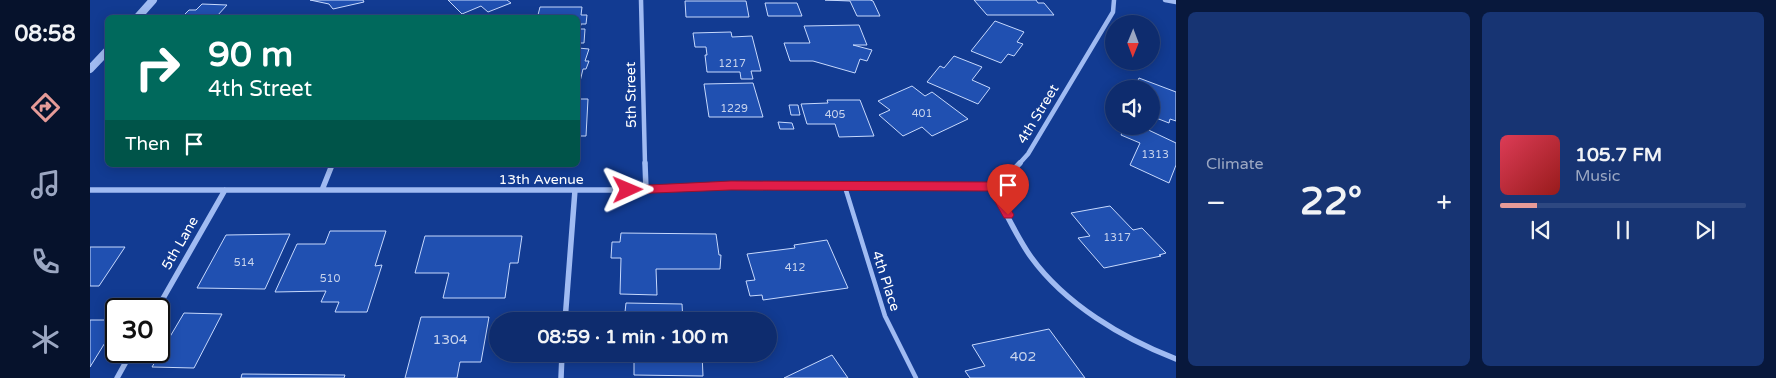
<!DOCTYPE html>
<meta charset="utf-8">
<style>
:root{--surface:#0e2c6e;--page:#173473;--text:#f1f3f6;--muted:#9ba7c2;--line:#2e4881;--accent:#e69b98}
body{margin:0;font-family:"Varela Round",sans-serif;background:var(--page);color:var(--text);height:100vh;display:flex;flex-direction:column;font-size:19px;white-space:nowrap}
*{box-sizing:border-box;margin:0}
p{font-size:16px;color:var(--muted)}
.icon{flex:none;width:28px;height:28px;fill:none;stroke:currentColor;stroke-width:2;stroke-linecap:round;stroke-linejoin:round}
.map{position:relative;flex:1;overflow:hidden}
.side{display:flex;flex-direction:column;gap:12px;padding:12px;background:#08183c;width:600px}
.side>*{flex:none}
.top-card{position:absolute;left:15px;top:15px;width:475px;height:152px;border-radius:8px;box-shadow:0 2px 12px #0003,0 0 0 1px var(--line);background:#00695c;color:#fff;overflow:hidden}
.needle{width:32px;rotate:181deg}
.buttons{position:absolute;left:1015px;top:15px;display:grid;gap:10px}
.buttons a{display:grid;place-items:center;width:55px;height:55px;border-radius:50%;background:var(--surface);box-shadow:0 2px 12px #0003,0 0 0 1px var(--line);font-size:25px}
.speed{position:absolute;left:15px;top:298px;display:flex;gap:10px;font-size:25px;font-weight:700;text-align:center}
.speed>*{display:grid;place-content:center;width:65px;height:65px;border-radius:50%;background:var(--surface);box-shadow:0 2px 12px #0003,0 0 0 1px var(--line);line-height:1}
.speed .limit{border:2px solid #111;border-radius:8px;background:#fff;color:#111}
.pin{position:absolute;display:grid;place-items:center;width:42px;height:42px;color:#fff;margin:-51px -21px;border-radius:50% 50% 50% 0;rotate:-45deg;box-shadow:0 0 5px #0007}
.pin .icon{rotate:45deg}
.me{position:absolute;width:55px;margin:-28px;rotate:89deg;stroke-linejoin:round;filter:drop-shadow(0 0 4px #0008)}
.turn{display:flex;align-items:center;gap:18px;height:105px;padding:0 20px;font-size:22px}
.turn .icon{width:65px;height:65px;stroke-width:2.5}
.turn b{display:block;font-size:35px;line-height:42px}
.then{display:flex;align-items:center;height:48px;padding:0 20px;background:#0003;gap:10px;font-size:19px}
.big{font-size:38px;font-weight:700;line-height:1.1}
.side .tile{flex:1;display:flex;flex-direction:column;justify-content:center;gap:8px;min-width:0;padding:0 18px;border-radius:8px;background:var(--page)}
.song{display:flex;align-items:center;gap:15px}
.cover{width:60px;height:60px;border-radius:8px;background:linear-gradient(135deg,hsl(350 70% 55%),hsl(0 70% 35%))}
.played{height:5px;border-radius:2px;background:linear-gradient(90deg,var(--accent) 15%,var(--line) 15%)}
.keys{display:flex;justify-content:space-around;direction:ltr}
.heat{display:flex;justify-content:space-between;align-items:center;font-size:28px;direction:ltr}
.side .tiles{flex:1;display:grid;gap:12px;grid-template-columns:repeat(2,1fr)}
.trip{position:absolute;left:399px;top:312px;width:288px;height:50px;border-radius:25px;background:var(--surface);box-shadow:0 2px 12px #0003,0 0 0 1px var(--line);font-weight:700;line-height:50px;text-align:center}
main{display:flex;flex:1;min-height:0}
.tab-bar{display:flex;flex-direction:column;width:90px;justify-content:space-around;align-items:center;background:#06122c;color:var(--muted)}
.tab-bar .icon{width:35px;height:35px}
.tab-bar .active{color:var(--accent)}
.tab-bar b{font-size:22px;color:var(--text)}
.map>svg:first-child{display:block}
.building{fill:#2050b1;stroke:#c7d9fd}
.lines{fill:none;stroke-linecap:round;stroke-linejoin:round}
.service{stroke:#a0bbf2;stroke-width:4.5}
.minor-far1{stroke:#a0bbf2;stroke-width:4.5}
.minor{stroke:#a0bbf2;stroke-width:5.5}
.tertiary{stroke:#a0bbf2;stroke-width:8}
.route{fill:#e11d48;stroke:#92132f}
.labels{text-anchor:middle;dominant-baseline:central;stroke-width:5;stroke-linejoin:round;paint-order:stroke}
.number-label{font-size:11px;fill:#c7d3ec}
.street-label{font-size:14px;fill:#fff;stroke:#123b92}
.near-number-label{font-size:14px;fill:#c7d3ec}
</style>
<main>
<nav class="tab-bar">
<b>08:58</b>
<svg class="icon active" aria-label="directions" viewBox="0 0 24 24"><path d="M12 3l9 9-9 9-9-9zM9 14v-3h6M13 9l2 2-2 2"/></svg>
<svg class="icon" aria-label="music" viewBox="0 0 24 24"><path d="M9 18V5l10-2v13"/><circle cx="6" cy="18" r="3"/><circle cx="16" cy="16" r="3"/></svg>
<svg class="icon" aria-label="phone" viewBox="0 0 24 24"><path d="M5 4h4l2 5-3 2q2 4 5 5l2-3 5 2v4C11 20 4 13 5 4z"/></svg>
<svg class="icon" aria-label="climate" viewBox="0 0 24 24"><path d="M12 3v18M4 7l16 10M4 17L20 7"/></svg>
</nav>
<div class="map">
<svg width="1086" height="378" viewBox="0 0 1086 378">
<rect width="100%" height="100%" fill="#123b92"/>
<!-- building -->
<path class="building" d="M220,0H273L274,2L243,9L239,4Z
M358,0H417L421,3L398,12L391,6L372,14Z
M735,0H780L783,1L790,16H767L760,1Z
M884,0H946L948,3H954L964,15H897Z
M595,1H656L659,17H596Z
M675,3H707L712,16H678Z
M112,4L137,5L127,16L145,17L91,18L99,10H106Z
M450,7H492L491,15H497L496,24H491L490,29H495L494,43H488V18H457V16L448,15Z
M905,21L934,32L927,42L933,44L924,56L918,54L911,63L881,51Z
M769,25L777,45H763L782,50L777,61L770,59L765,73L723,61H700L694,43H720L714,26Z
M641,32L642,37L662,36L671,71H661L663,79H651L650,72H617L615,55H617L616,47H605L603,33Z
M488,48L499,49L495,61H499L496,69H493L488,90Z
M864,56L892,67L882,80L900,88L888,104L837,82L850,66L854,68Z
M1049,78L1086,92V121L1080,119L1079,123L1061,116V89H1044Z
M663,83L673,117H619L614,84Z
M822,86L835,96L842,92L878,119L842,136L832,127L813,136L789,115L800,110L788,101Z
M488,99H498L496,136H488Z
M737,100H770L784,136L749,137L745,124H717L711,104L738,103Z
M699,105H708L710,115H701Z
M688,122L702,123L704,129H690Z
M1035,126H1050L1086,143V165L1079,183L1040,165L1050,143L1031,135Z
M1020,206L1043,230L1052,228L1076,253L1069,255L1071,256L1014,268L988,238L1000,236L981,213Z
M240,231H296L285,266L292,265L277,312H245L249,302H231L236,291L185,292L207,244H235Z
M531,233L626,234L629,255H631L630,269H566L567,295L530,294L531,258H521L522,242H530Z
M200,234L175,289L107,288L136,235Z
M335,236H432L428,263H420L415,298H353L359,273H325Z
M737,240L758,288L673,300L672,295L660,296L656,281L665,280L657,254L705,248L704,245Z
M0,247H35L9,286H0Z
M536,303L592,304L593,321H534Z
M94,313L132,314L104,368L62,367Z
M331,317H399L391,362H370L367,378H315Z
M0,320H26V325L0,367Z
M959,329L995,378H880L875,371L895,366L882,345Z
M532,354H612L613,376L544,375V360H531Z
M742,355L758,378H694Z
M152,374L255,375L254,378H151Z"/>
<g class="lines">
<!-- service -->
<path class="service" d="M755,187L795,316L826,378"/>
<!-- minor-far1 -->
<path class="minor-far1" d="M551,0L555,164
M1075,0L1086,2
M929,164L938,154L1023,12L1024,0"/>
<!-- minor -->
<path class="minor" d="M555,163L556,190
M902,187C915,210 926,236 941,257C975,304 1032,338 1086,359
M0,190H556L641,186L902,187L912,182L930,163
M232,190L242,165
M67,309L135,190
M475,321L485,190
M27,378L42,351
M471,378L472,354"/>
<!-- tertiary -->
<path class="tertiary" d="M47,18L63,0
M0,69L18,50"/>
</g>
<!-- route -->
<path class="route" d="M641,181L902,182L906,184L924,215L922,218H914L899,191L641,190L538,194L533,190L538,186Z"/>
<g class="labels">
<!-- number labels -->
<g class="number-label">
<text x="642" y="63">1217</text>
<text x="644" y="108">1229</text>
<text x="832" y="113">401</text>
<text x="745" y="114">405</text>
<text x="1065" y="154">1313</text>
<text x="1027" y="237">1317</text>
<text x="154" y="262">514</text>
<text x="705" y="267">412</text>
<text x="240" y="278">510</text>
</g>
<!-- street labels -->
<g class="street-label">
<text transform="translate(541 95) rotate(-91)">5th Street</text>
<text transform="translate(948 114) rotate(-59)">4th Street</text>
<text x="451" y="179">13th Avenue</text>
<text transform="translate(90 243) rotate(-60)">5th Lane</text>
<text transform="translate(796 281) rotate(72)">4th Place</text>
</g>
<!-- near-number labels -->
<g class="near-number-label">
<text x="360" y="339">1304</text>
<text x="933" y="356">402</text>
</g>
</g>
</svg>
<div class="buttons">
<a><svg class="needle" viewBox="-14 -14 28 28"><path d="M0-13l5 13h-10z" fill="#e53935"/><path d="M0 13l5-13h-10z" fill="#9ba7c2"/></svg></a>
<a><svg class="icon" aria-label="sound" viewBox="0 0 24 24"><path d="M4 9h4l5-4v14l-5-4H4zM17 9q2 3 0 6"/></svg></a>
</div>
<div class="speed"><div class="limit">30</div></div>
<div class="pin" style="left:918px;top:215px;background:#d93025"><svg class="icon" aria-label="arrive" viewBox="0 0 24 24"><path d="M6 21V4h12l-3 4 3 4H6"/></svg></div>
<svg class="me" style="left:538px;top:190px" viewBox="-20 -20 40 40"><path d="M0-17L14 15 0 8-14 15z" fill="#e11d48" stroke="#fff" stroke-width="4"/></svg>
<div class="trip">08:59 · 1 min · 100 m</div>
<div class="top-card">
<div class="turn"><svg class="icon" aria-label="right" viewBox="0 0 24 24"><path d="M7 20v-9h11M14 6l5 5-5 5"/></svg><div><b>90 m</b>4th Street</div></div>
<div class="then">Then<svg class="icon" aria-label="arrive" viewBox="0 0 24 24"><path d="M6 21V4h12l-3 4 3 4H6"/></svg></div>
</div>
</div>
<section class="side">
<div class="tiles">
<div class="tile"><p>Climate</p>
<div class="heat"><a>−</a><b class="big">22°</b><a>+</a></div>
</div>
<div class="tile">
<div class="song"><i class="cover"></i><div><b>105.7 FM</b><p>Music</p></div></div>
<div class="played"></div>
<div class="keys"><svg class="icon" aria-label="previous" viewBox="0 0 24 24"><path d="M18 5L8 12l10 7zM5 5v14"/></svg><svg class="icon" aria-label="pause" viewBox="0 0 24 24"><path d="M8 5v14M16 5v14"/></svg><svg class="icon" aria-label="next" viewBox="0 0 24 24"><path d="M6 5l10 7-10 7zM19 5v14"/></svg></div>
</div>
</div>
</section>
</main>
